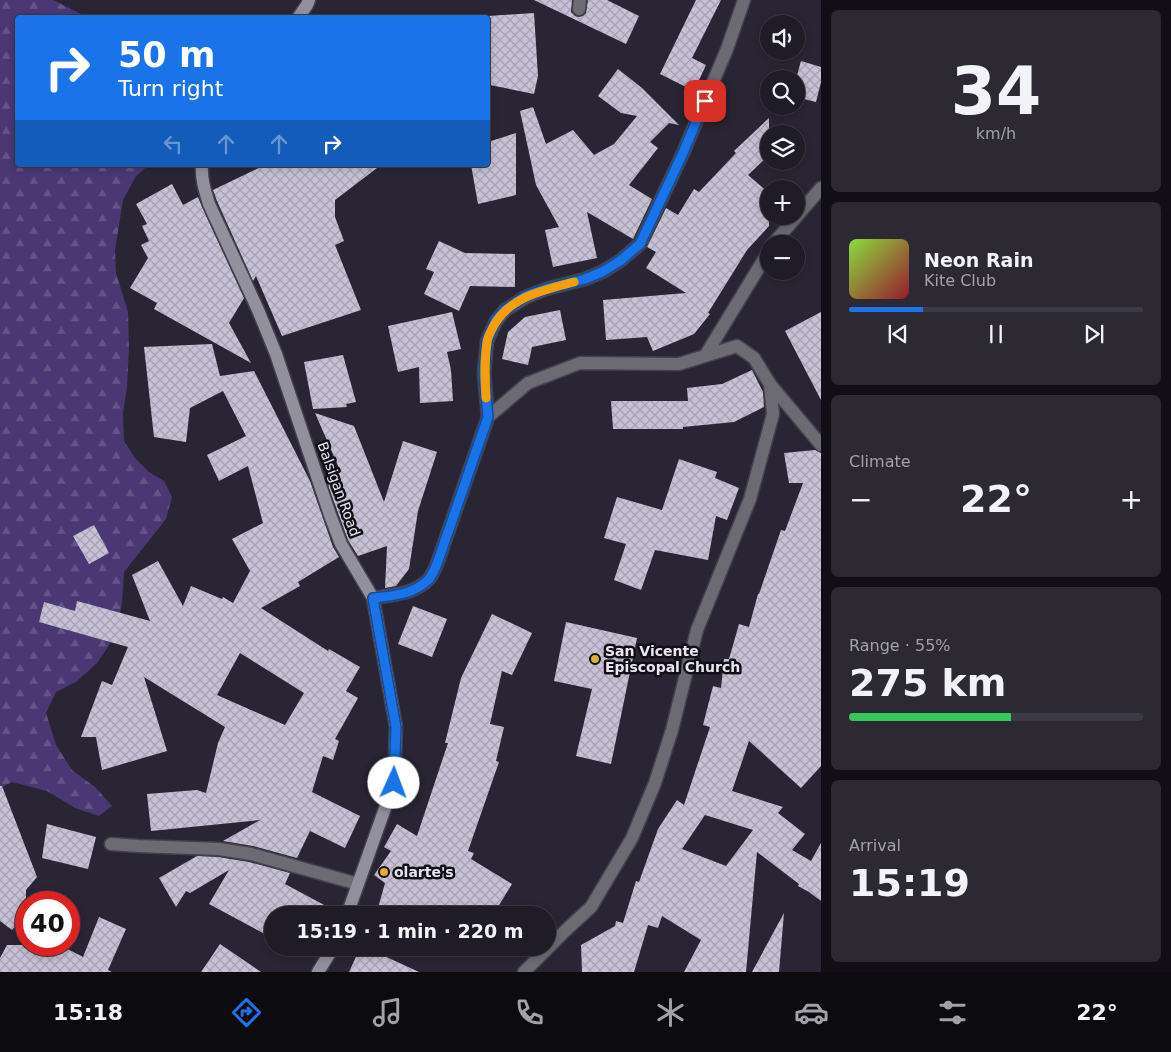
<!DOCTYPE html>
<meta charset="utf-8">
<style>
:root{--surface:#1f1c27;--page:#2c2933;--text:#f1f3f6;--muted:#a1a1a7;--line:#3c3a44;--accent:#1a73e8}
body{margin:0;font-family:"DejaVu Sans",sans-serif;background:var(--page);color:var(--text);height:100vh;display:flex;flex-direction:column;font-size:19px;white-space:nowrap}
*{box-sizing:border-box;margin:0}
p{font-size:16px;color:var(--muted)}
.icon{flex:none;width:28px;height:28px;fill:none;stroke:currentColor;stroke-width:2;stroke-linecap:round;stroke-linejoin:round}
.map{position:relative;flex:1;overflow:hidden}
.panel{display:flex;flex-direction:column;gap:10px;padding:10px;background:#110f15;width:350px}
.panel>*{flex:none}
.banner{position:absolute;left:15px;top:15px;width:475px;height:152px;border-radius:5px;box-shadow:0 2px 8px #0003,0 0 0 1px var(--line);background:#1a73e8;color:#fff;overflow:hidden}
.fabs{position:absolute;left:760px;top:15px;display:grid;gap:10px}
.fabs a{display:grid;place-items:center;width:45px;height:45px;border-radius:50%;background:var(--surface);box-shadow:0 2px 8px #0003,0 0 0 1px var(--line);font-size:25px}
.speed{position:absolute;left:15px;top:891px;display:flex;gap:10px;font-size:25px;font-weight:700;text-align:center}
.speed>*{display:grid;place-content:center;width:65px;height:65px;border-radius:50%;background:var(--surface);box-shadow:0 2px 8px #0003,0 0 0 1px var(--line);line-height:1}
.speed .limit{border:8px solid #d22;background:#fff;color:#111}
.pin{position:absolute;display:grid;place-items:center;width:42px;height:42px;color:#fff;margin:-21px;border-radius:10px;box-shadow:0 2px 8px #0006}
.me{position:absolute;width:55px;margin:-28px;rotate:2deg;stroke-linejoin:round;filter:drop-shadow(0 0 4px #0008)}
.turn{display:flex;align-items:center;gap:18px;height:105px;padding:0 20px;font-size:22px}
.turn .icon{width:65px;height:65px;stroke-width:2.5}
.turn b{display:block;font-size:35px;line-height:42px}
.lanes{display:flex;align-items:center;height:48px;padding:0 20px;background:#0003;justify-content:center;gap:25px;direction:ltr}
.lanes .off{opacity:.35}
.big{font-size:38px;font-weight:600;line-height:1.1}
.panel .tile{flex:1;display:flex;flex-direction:column;justify-content:center;gap:8px;min-width:0;padding:0 18px;border-radius:8px;background:var(--page)}
.panel .dial{align-items:center;gap:0}
.dial b{font-size:65px;line-height:1}
.song{display:flex;align-items:center;gap:15px}
.cover{width:60px;height:60px;border-radius:8px;background:linear-gradient(135deg,hsl(90 70% 55%),hsl(350 70% 35%))}
.played{height:5px;border-radius:2px;background:linear-gradient(90deg,var(--accent) 25%,var(--line) 25%)}
.keys{display:flex;justify-content:space-around;direction:ltr}
.heat{display:flex;justify-content:space-between;align-items:center;font-size:28px;direction:ltr}
.charge{height:8px;border-radius:4px;background:linear-gradient(90deg,#34c759 55%,var(--line) 0)}
.trip{position:absolute;left:264px;top:906px;width:292px;height:50px;border-radius:25px;background:var(--surface);box-shadow:0 2px 8px #0003,0 0 0 1px var(--line);font-weight:600;line-height:50px;text-align:center}
.tabs{display:flex;height:80px;justify-content:space-around;align-items:center;background:#0c0b10;color:var(--muted)}
.tabs .icon{width:35px;height:35px}
.tabs .selected{color:var(--accent)}
.tabs b{font-size:22px;color:var(--text)}
main{display:flex;flex:1;min-height:0}
.map>svg:first-child{display:block}
.forest{fill:url(#forest-firs)}
.building{fill:url(#building-cross-hatch);fill-rule:evenodd}
.lines{fill:none;stroke-linecap:round;stroke-linejoin:round}
.lane-casing{stroke:#44404e;stroke-width:15}
.street-casing{stroke:#44404e;stroke-width:15}
.secondary-casing{stroke:#44404e;stroke-width:15}
.lane{stroke:#6c6a72;stroke-width:12}
.street{stroke:#6c6a72;stroke-width:12}
.secondary{stroke:#93909d;stroke-width:12}
.route-casing{stroke:#114b97;stroke-width:12}
.route{stroke:#1a73e8;stroke-width:9}
.slow{stroke:#f59e0b;stroke-width:9}
.poi-dot{fill:#e0b034;stroke:#110f16;stroke-width:2}
.labels{text-anchor:middle;dominant-baseline:central;stroke-width:5;stroke-linejoin:round;paint-order:stroke}
.street-label{font-size:14px;fill:#e8e5f0;stroke:#110f16}
.poi-label{font-size:14px;font-weight:bold;fill:#e8e5f0;stroke:#110f16;text-anchor:start}
</style>
<main>
<div class="map">
<svg width="821" height="972" viewBox="0 0 821 972">
<defs>
<pattern id="forest-firs" width="22" height="20" patternUnits="userSpaceOnUse" patternTransform="scale(1.25)"><rect width="22" height="20" fill="#4b3774"/><path d="M5 1l3.5 6h-7zM16 11l3.5 6h-7z" fill="#655488"/></pattern>
<pattern id="building-cross-hatch" width="8" height="8" patternUnits="userSpaceOnUse" patternTransform="scale(1.25)"><rect width="8" height="8" fill="#c6c1d6"/><path d="M0 0l8 8M0 8l8-8" fill="none" stroke="#a6a2b2"/></pattern>
</defs>
<rect width="100%" height="100%" fill="#292534"/>
<!-- forest -->
<path class="forest" d="M0,0H53L87,17L18,18V165H149L136,176L123,200L115,250L116,273L128,312L129,347L127,387L123,413L124,441L135,458L149,472L164,481L172,497L166,519L124,572L122,603L116,635L97,663L76,682L56,692L46,713L56,745L72,770L95,787L112,806L99,816L75,808L47,791L12,782L0,788Z"/>
<!-- building -->
<path class="building" d="M534,0H572L571,12L575,16L579,17L583,16L586,13L588,0H607L639,16L626,44Z
M696,0H721L692,58L706,65L694,91L660,74Z
M534,13L538,76L534,94L490,85L488,46V16Z
M801,61L821,67V82L816,102L796,97V79Z
M618,69L642,88L679,125L669,123L650,142L658,148L629,185L652,199L633,239L587,212L597,258L553,267L545,230L559,227L536,185L520,111L533,107L546,144L573,130L594,155L614,144L637,116L621,113L598,96Z
M769,118V155L748,175L769,193V226L747,250L708,313L710,314L694,334L653,351L647,337L606,340L603,300L686,293L646,268L656,252L647,247L666,208L678,215L694,189L699,192L736,153L734,151Z
M516,133V195L478,204L471,165H488V142Z
M265,165H381L335,200V217L344,241L335,245L361,310L282,336L256,276L253,281L217,201L213,190Z
M172,184L183,205L198,197L202,207L244,298L229,323L251,363L154,309L157,303L130,288L148,258L141,245L149,241L142,226L147,224L136,204Z
M439,241L465,253L515,254V287L470,286L459,311L424,294L434,272L426,269Z
M560,310L566,340L532,347L528,365L502,359L508,332L525,317Z
M452,312L461,349L447,352L451,370L453,401L420,403L419,367L398,372L388,326Z
M821,312V400L785,331Z
M212,344L220,376L254,371L310,481L333,547L339,557L298,582L300,586L261,608L328,651L329,649L360,667L346,691L358,698L335,739L339,741L333,760L323,756L312,792L360,816L345,848L310,831L297,858L253,846L223,841L260,820L151,831L147,794L197,790L206,793L218,743L225,727L144,677L167,751L102,770L96,737H81L102,681L112,685L128,647L39,622L44,602L75,611L77,601L150,621L132,575L158,561L183,606L191,586L222,599L223,597L233,603L250,571L232,539L263,523L248,466L219,481L207,455L246,436L223,391L190,408L186,442L154,437L144,347ZM240,653L304,693L285,725L217,695Z
M343,355L356,402L346,404L347,407L313,409L304,362Z
M752,370L763,392L764,407L734,422L683,427V429H613L611,401H688L687,388L722,384Z
M315,413L354,426L384,502L403,441L437,452L418,511L409,569L396,586L385,588L387,546L358,556L348,540L329,488L327,474L339,468Z
M815,450L821,453V766L801,788L749,741L732,791L783,807L778,813L805,834L792,850L811,861L821,843V901L809,892L798,886L799,884L757,852L746,972H684L701,940L662,916L658,928L648,925L634,972H582L581,945L615,926L616,921L623,923L636,881L639,882L658,829L677,800L684,805L710,727L703,725L713,686L721,688L724,659H729L739,624L749,627L758,594H759L781,530L785,531L803,483H789L784,453ZM705,815L753,830L726,866L682,849Z
M679,459L717,472L715,478L739,488L727,520L716,516L708,560L655,550L641,590L614,580L626,544L604,538L617,497L662,510Z
M94,525L109,553L89,564L73,536Z
M413,606L447,619L432,657L398,644Z
M492,614L532,633L512,675L502,671L490,724L504,727L496,761L499,762L468,851L474,853L471,859L512,884L493,915H376L385,883L374,875L391,851L384,847L397,824L417,836L448,743H445L461,678Z
M566,622L637,638L611,764L576,756L592,689L554,681Z
M0,786H2L37,877L26,890V913L12,930L0,921Z
M47,824L96,837L88,869L42,858Z
M197,856L218,857L249,862L290,873L285,884L339,913V915H272V938L209,904L229,870L190,893L186,891L176,907L159,878Z
M784,913L779,972H752Z
M99,917L126,929L108,970L112,972H0V958L7,945H60L83,957Z
M220,944L261,972H201Z
M360,948H367L419,972H349Z"/>
<g class="lines">
<defs>
<path id="lane" d="M111,844L138,846L219,849L251,854L358,884"/>
<path id="street" d="M579,9L580,0
M773,244L821,188
M705,356L769,251
M770,384L821,445
M488,417L528,383L580,363L679,364L737,346L754,358L770,384L773,414L750,499L697,630L672,730L655,783L632,838L591,907L566,930L524,972
M373,598C393,595 415,594 429,579C433,574 436,566 438,561L488,417L484,373L487,341L496,321L505,310L526,297L546,289L585,279L602,272L620,261L640,244L683,153L727,49L744,0"/>
<path id="secondary" d="M298,18L307,5L309,0
M202,165C201,179 205,191 209,204L258,310L276,354L330,515L341,544L373,598L396,727L394,783L347,915
M318,972L333,948"/>
</defs>
<!-- lane casing -->
<use href="#lane" class="lane-casing"/>
<!-- street casing -->
<use href="#street" class="street-casing"/>
<!-- secondary casing -->
<use href="#secondary" class="secondary-casing"/>
<!-- lane -->
<use href="#lane" class="lane"/>
<!-- street -->
<use href="#street" class="street"/>
<!-- secondary -->
<use href="#secondary" class="secondary"/>
</g>
<g class="lines">
<defs>
<path id="route" d="M394,783L396,727L373,598C393,596 415,594 429,579C433,574 436,566 438,561L488,417L484,373L487,341L496,320L505,310L526,296L546,289L585,279L602,272L620,261L640,244L683,153L705,101"/>
</defs>
<!-- route casing -->
<use href="#route" class="route-casing"/>
<!-- route -->
<use href="#route" class="route"/>
<!-- slow -->
<path class="slow" d="M486,398C485,379 484,361 487,343C487,338 490,333 492,329C507,297 544,290 574,282"/>
</g>
<!-- markers -->
<g class="poi-dot">
<circle cx="595" cy="659" r="5"/>
<circle cx="384" cy="872" r="5"/>
</g>
<g class="labels">
<!-- street labels -->
<g class="street-label">
<text transform="translate(339 489) rotate(70)">Balsigan Road</text>
</g>
<!-- poi labels -->
<g class="poi-label">
<text x="605" y="651">San Vicente<tspan x="605" dy="16">Episcopal Church</tspan></text>
<text x="394" y="872">olarte's</text>
</g>
</g>
</svg>
<div class="fabs">
<a><svg class="icon" aria-label="sound" viewBox="0 0 24 24"><path d="M4 9h4l5-4v14l-5-4H4zM17 9q2 3 0 6"/></svg></a>
<a><svg class="icon" aria-label="search" viewBox="0 0 24 24"><circle cx="10" cy="10" r="6"/><path d="M15 15l6 6"/></svg></a>
<a><svg class="icon" aria-label="layers" viewBox="0 0 24 24"><path d="M12 4l9 5-9 5-9-5zM3 14l9 5 9-5"/></svg></a>
<a>+</a>
<a>−</a>
</div>
<div class="speed"><div class="limit">40</div></div>
<div class="pin" style="left:705px;top:101px;background:#d93025"><svg class="icon" aria-label="arrive" viewBox="0 0 24 24"><path d="M6 21V4h12l-3 4 3 4H6"/></svg></div>
<svg class="me" style="left:394px;top:783px" viewBox="-20 -20 40 40"><circle r="19" fill="#fff"/><path d="M0-13L10 11 0 6-10 11z" fill="#1a73e8"/></svg>
<div class="trip">15:19 · 1 min · 220 m</div>
<div class="banner">
<div class="turn"><svg class="icon" aria-label="right" viewBox="0 0 24 24"><path d="M7 20v-9h11M14 6l5 5-5 5"/></svg><div><b>50 m</b>Turn right</div></div>
<div class="lanes"><svg class="icon off" aria-label="left" viewBox="0 0 24 24"><path d="M17 20v-9H6M10 6l-5 5 5 5"/></svg><svg class="icon off" aria-label="ahead" viewBox="0 0 24 24"><path d="M12 20V5M6 11l6-6 6 6"/></svg><svg class="icon off" aria-label="ahead" viewBox="0 0 24 24"><path d="M12 20V5M6 11l6-6 6 6"/></svg><svg class="icon" aria-label="right" viewBox="0 0 24 24"><path d="M7 20v-9h11M14 6l5 5-5 5"/></svg></div>
</div>
</div>
<section class="panel">
<div class="tile dial"><b>34</b><p>km/h</p></div>
<div class="tile">
<div class="song"><i class="cover"></i><div><b>Neon Rain</b><p>Kite Club</p></div></div>
<div class="played"></div>
<div class="keys"><svg class="icon" aria-label="previous" viewBox="0 0 24 24"><path d="M18 5L8 12l10 7zM5 5v14"/></svg><svg class="icon" aria-label="pause" viewBox="0 0 24 24"><path d="M8 5v14M16 5v14"/></svg><svg class="icon" aria-label="next" viewBox="0 0 24 24"><path d="M6 5l10 7-10 7zM19 5v14"/></svg></div>
</div>
<div class="tile"><p>Climate</p>
<div class="heat"><a>−</a><b class="big">22°</b><a>+</a></div>
</div>
<div class="tile"><p>Range · 55%</p><b class="big">275 km</b><div class="charge"></div></div>
<div class="tile"><p>Arrival</p><b class="big">15:19</b></div>
</section>
</main>
<nav class="tabs">
<b>15:18</b>
<svg class="icon selected" aria-label="directions" viewBox="0 0 24 24"><path d="M12 3l9 9-9 9-9-9zM9 14v-3h6M13 9l2 2-2 2"/></svg>
<svg class="icon" aria-label="music" viewBox="0 0 24 24"><path d="M9 18V5l10-2v13"/><circle cx="6" cy="18" r="3"/><circle cx="16" cy="16" r="3"/></svg>
<svg class="icon" aria-label="phone" viewBox="0 0 24 24"><path d="M5 4h4l2 5-3 2q2 4 5 5l2-3 5 2v4C11 20 4 13 5 4z"/></svg>
<svg class="icon" aria-label="climate" viewBox="0 0 24 24"><path d="M12 3v18M4 7l16 10M4 17L20 7"/></svg>
<svg class="icon" aria-label="car" viewBox="0 0 24 24"><path d="M5 17H2v-5l4-1 3-4h7l3 4 3 1v5h-3M9 17h6M6 11h13"/><circle cx="7" cy="17" r="2"/><circle cx="17" cy="17" r="2"/></svg>
<svg class="icon" aria-label="filters" viewBox="0 0 24 24"><path d="M4 7h16M4 17h16"/><circle cx="9" cy="7" r="2"/><circle cx="15" cy="17" r="2"/></svg>
<b>22°</b>
</nav>
